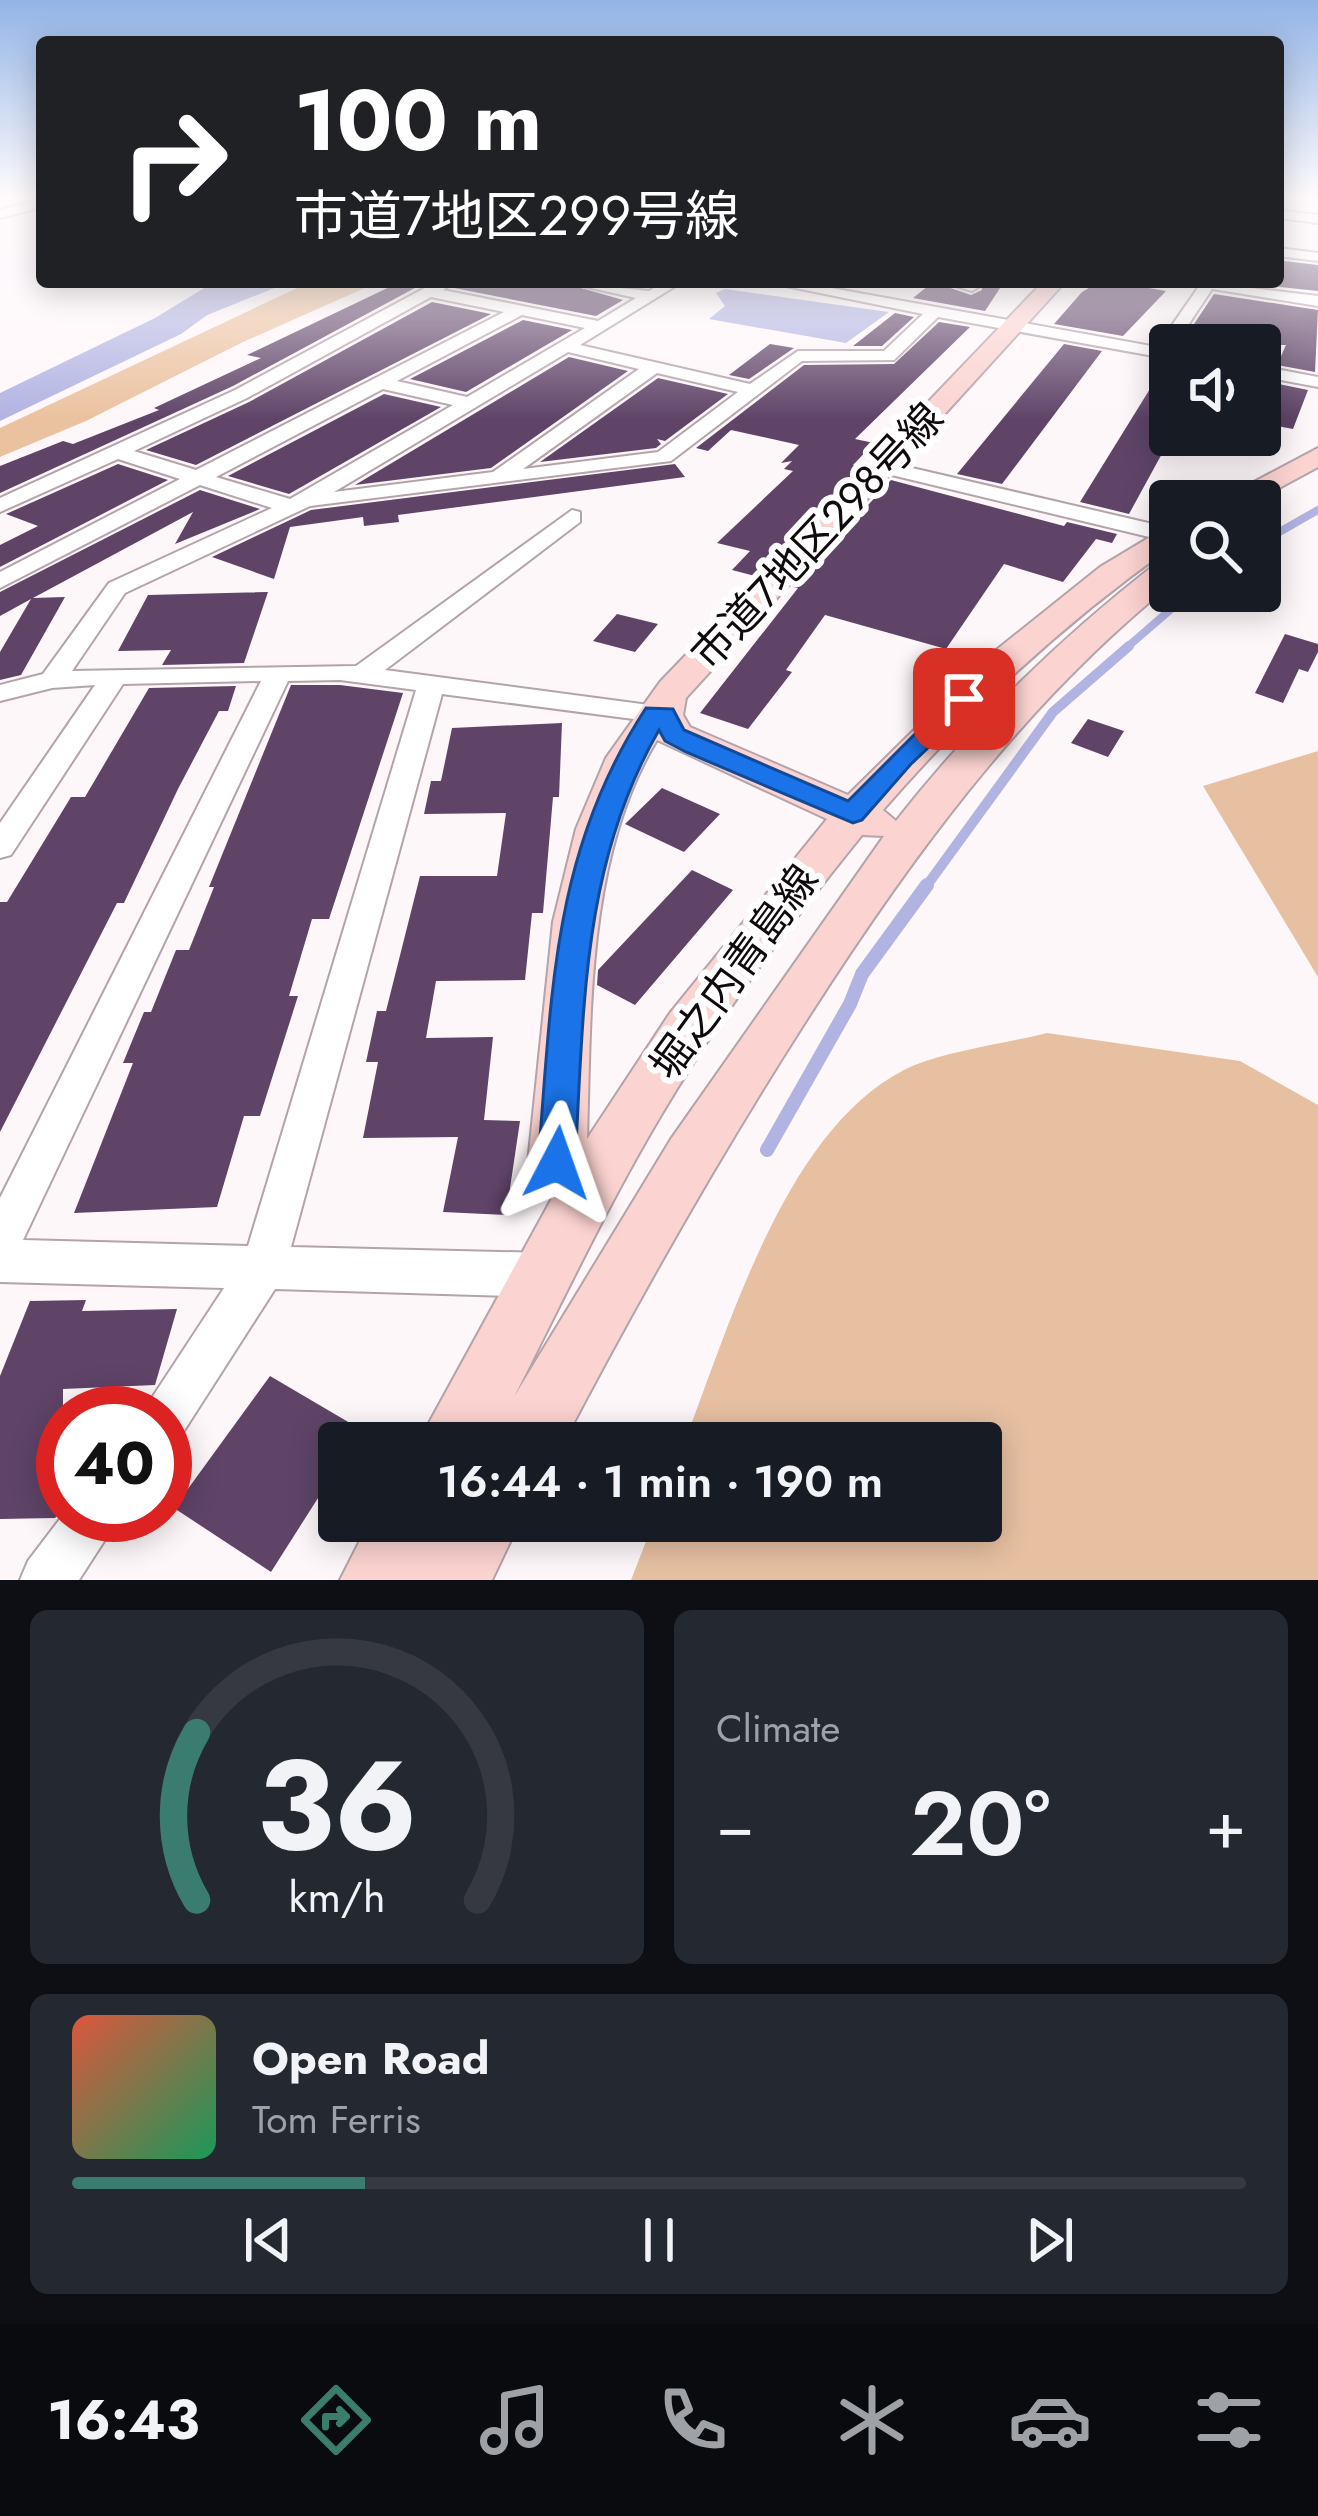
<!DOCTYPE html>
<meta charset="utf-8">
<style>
:root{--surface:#171b24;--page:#242831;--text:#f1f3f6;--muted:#9ea1a6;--line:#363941;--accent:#3a7d6f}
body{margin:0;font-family:Jost,"Noto Sans JP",sans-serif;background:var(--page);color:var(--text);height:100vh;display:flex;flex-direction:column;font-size:45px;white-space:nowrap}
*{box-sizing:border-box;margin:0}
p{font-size:39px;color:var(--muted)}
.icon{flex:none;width:66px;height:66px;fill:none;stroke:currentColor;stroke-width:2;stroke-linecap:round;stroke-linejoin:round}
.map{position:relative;height:1580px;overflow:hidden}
.sheet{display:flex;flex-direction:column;gap:30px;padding:30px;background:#0d0f14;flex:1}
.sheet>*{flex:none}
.top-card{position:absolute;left:36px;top:36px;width:1248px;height:252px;border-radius:12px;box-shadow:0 6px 30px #0003;background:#202124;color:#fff;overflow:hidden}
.buttons{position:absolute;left:1149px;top:324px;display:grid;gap:24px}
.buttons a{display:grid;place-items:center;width:132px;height:132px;border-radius:12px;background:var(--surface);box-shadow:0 6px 30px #0003;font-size:60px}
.speed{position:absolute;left:36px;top:1386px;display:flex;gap:24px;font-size:60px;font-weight:700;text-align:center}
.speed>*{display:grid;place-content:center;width:156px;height:156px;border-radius:50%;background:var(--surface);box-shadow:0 6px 30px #0003;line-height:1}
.speed .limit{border:18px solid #d22;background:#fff;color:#111}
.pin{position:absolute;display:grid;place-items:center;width:102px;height:102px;color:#fff;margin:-51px;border-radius:24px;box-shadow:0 6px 18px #0006}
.me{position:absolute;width:132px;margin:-66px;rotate:4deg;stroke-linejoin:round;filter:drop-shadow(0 0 9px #0008)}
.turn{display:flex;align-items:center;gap:42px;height:252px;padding:0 60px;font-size:54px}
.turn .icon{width:156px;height:156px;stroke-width:2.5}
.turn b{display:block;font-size:84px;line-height:102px}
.big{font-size:90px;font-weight:600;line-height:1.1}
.sheet .card{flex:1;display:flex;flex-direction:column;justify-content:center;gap:18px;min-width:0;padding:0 42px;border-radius:18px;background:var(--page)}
.sheet .dial{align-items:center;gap:0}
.dial svg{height:312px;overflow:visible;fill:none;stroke:var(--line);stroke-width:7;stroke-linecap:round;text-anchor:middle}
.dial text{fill:var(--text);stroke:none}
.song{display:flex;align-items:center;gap:36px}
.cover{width:144px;height:144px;border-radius:18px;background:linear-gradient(135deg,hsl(10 70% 55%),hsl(150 70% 35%))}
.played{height:12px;border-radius:6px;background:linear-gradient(90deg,var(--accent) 25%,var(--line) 25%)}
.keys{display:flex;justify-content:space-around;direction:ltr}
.heat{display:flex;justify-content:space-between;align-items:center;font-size:66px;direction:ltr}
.sheet .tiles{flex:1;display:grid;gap:30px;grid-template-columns:1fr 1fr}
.card:last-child{grid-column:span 2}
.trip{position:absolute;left:318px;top:1422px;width:684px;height:120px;border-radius:12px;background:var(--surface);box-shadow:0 6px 30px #0003;font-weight:600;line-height:120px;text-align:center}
.tabs{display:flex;height:192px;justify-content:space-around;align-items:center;background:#090b0e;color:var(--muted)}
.tabs .icon{width:84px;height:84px}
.tabs .active{color:var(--accent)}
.tabs b{font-size:54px;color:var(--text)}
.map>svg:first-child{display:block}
.green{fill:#e6c0a1}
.forest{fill:#ebc29f}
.water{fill:#b1b3e2}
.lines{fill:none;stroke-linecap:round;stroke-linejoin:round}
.stream-far2{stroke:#b1b3e2;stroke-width:8}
.stream-far1{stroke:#b1b3e2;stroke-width:10}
.stream{stroke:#b1b3e2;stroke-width:14}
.river{fill:#b1b3e2;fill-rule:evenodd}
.building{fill:#5f4468}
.street-casing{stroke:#b3a3aa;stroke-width:4}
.secondary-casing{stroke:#b3a3aa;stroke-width:4}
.street{fill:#fff;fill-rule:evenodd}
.secondary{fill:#fbd3d0;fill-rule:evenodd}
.route{fill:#1a73e8;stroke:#114b97;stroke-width:3}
.labels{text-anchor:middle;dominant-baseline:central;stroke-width:12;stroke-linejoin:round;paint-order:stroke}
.street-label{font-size:42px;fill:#100a0d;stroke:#fff}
</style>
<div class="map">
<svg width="1318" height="1580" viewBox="0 0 1318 1580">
<rect width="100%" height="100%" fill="#fef7fa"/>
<!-- green -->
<path class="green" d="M1318,751V977L1203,786Z
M1047,1033L1240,1061L1318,1105V1580H631L654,1521H981V1443H684C730,1325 785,1131 904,1070C938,1052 1008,1043 1047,1033Z"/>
<!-- forest -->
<path class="forest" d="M310,282H378L241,343L86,421L0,457V428Z"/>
<!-- water -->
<path class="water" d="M236,282H289L111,354Z
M725,289L889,312L846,343L709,319L725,306L716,293Z"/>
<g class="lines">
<!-- stream-far2 -->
<path class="stream-far2" d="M1260,543L1318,510
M1125,649L1192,591"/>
<!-- stream-far1 -->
<path class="stream-far1" d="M925,888L1053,712L1129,646"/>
<!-- stream -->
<path class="stream" d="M767,1150L850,1004L862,974L927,885"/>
<!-- river -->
<path class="river" d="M214,282H253L181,334L0,421V393L155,318Z"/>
</g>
<!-- building -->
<path class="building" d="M1284,261L1318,265V291L1270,286L1278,282Z
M400,282H426L233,386L0,493V466L63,441L73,444L159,410L154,408L261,358L247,355Z
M458,282H560L623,300L596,316L454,288Z
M933,282L971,295L982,290L981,282H1004L985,311L913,298Z
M1099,282H1114L1166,291L1123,336L1054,324L1082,292Z
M1214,294L1318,310L1315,372L1277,365L1286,345H1180Z
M432,302L491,314L196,465L146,450L249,402Z
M895,313L914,317L882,346H853Z
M523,320L572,330L466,392L410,379Z
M939,322L970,327L855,439L874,443L853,465L860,467L755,576L732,570L750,551L717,543L793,471L784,469L792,461L781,463L799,445L731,430L708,451L696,448L804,365L894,364Z
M770,344L794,348L749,379L729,375Z
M1064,344L1102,351L1002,484L957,474Z
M569,357L628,371L491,468L355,485Z
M1166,363H1170V439L1129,514L1080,502Z
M658,378L728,394L665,441L657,439L661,444L656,448L540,462Z
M1269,382L1308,390L1293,429L1260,423V403Z
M384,394L441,407L289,494L228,476Z
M118,464L168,480L0,567V545L38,526L6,514Z
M675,464L685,477L398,515L399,522L364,526L363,517L290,527L274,579L212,557L311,510Z
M891,480L1064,526L1067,522L1117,534L1112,543L1096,539L1063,582L1004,564L946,649L825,615L786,670L792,672L748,729L700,713L798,588L793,587Z
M200,490L260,509L175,544L193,512L33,598L65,597L21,675L0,680V652L31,599L0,616V592Z
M268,592L244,663L162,665L171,650L118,651L148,595Z
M617,614L658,624L635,652L593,641Z
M1285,634L1318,644V652L1308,672L1299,669L1283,703L1255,693Z
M291,685H340L403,693L329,919H312L289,996H298L260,1116H244L217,1207L74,1213L133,1063H123L144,1012H151L176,950H189L214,887H209Z
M236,686L228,711H219L178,789L124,903H117L0,1132V902H7L71,797H85L149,688Z
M1088,719L1124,731L1108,757L1071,743Z
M562,723L559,797H553L543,913H532L525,980L436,981L426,1038L493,1037L484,1120L520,1121L506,1215L443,1212L458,1137L363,1138L378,1062H366L377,1011H386L420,876H497L506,813L424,814L431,781H441L452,728Z
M662,788L720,814L684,852L625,824Z
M692,870L733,890L635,1005L597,985L598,970Z
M86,1300L82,1311L177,1309L155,1385L63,1389V1510L55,1518L0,1519V1376L30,1301Z
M270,1376L384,1443H339V1465L271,1572L174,1508Z"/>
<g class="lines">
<defs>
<path id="street" d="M42,199V207L0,218V210Z
M1278,210L1318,215V223L1278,218Z
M1278,248L1318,253V261L1278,256Z
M436,282H454L443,290L598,321L636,298L564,282L649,291L664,282H682L580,345L750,384L798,351H884L923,314L766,282H798L1157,347L1202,282L1318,296V306L1212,289L1175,345H1170V359L938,317L894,360L802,361L671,461L310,506L125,593L72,671L356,666L572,510L580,512V522L385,670L664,707L678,715L664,723L442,694L291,1247L546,1253L562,1260L568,1275L562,1290L546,1297L275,1289L182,1434L165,1441V1413H142L224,1288L0,1282V1198L261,681L123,684L11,855L0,858V823L95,685L52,688L0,701V685L43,674L109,583L272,508L200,485L0,588V572L180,479L118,459L0,512V498L235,390ZM431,297L504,312L196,470L134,451L247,398ZM522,315L585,328L467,397L397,381ZM568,352L639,369L493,472L334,492ZM657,373L738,392L658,452L523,469ZM383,389L453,405L290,499L216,477ZM340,680L416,690L248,1246L23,1240L288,681Z
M942,282L980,286L972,291Z
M1260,366L1318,377V387L1260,376Z
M882,461L1170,528V542L875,471V463Z
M63,1515H121L79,1580H20L28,1561Z"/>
<path id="secondary" d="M1043,282H1065L686,698L683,715L690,727L848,795L990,655L1100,567L1170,525V548C1062,624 969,711 883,810L896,821C973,723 1060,638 1158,562L1170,559V585C1019,708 908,861 804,1024C717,1160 638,1300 563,1443H491L497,1431L490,1443H418L557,1189L537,1181L528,1163L553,922L576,829L606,758L660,682ZM657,740L827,819L670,1013L587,1139C591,1009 587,855 657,740ZM862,835L884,836L671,1139L514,1397C562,1302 608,1204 663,1112C721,1014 791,923 862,835Z
M1318,448V467L1255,501H1218Z
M370,1521H520L492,1580H340Z"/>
</defs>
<!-- street casing -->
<use href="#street" class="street-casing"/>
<!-- secondary casing -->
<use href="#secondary" class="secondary-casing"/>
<!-- street -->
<use href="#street" class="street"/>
<!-- secondary -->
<use href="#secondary" class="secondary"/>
</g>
<!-- sky -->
<linearGradient id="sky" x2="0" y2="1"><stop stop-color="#92b4e6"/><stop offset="0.47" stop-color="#fffbfd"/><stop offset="1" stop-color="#fffbfd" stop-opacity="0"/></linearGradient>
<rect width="1318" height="419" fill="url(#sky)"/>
<!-- route -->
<path class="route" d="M964,692L976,699L973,705L911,764L862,820L853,823L686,752L665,741L659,730C581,865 584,1012 575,1163L570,1175L557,1180L544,1175L538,1163C552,997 551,853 646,708L673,709L684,730L848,801L955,694Z"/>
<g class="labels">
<!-- street labels -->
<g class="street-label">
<text transform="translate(817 536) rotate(-47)">市道7地区298号線</text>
<text transform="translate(734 972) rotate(-54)">堀之内青島線</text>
</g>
</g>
</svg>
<div class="buttons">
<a><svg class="icon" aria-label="sound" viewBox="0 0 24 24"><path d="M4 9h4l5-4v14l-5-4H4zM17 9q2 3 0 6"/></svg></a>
<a><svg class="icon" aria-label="search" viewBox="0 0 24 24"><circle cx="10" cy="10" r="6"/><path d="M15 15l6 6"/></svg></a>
</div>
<div class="speed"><div class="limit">40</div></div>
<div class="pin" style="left:964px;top:699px;background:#d93025"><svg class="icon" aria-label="arrive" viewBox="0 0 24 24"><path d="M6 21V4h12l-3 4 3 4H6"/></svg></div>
<svg class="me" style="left:557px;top:1163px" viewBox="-20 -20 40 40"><path d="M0-17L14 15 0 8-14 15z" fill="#1a73e8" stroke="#fff" stroke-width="4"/></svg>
<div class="trip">16:44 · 1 min · 190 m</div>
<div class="top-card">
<div class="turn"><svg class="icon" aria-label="right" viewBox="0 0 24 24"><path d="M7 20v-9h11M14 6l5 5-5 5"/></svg><div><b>100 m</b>市道7地区299号線</div></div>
</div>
</div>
<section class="sheet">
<div class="tiles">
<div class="card dial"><svg viewBox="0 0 100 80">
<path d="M14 69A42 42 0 1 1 86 69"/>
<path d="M14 69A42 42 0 0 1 14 26" stroke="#3a7d6f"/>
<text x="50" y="56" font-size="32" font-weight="700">36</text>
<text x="50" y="72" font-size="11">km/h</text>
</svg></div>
<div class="card"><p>Climate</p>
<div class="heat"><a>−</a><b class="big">20°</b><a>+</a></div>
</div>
<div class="card">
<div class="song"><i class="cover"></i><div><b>Open Road</b><p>Tom Ferris</p></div></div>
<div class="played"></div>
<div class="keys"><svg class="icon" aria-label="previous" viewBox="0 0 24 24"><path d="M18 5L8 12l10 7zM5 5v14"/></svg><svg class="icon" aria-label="pause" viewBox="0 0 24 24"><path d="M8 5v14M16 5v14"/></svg><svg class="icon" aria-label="next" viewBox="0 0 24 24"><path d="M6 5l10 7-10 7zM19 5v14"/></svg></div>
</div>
</div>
</section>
<nav class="tabs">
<b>16:43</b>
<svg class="icon active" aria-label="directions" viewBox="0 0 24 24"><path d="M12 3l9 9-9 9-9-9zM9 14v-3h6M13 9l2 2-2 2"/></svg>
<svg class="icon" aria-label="music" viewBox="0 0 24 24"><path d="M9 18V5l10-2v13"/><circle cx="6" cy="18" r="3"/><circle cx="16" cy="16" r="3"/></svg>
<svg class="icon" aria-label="phone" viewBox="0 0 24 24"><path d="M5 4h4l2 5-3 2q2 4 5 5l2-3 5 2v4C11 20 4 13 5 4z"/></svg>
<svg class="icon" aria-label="climate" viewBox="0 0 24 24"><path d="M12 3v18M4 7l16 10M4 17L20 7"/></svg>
<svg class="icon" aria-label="car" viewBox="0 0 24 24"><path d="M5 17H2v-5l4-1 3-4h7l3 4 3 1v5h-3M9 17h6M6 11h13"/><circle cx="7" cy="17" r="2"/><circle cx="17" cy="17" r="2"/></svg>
<svg class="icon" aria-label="filters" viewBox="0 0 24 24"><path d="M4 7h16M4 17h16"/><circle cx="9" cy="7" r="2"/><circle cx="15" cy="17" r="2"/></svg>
</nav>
